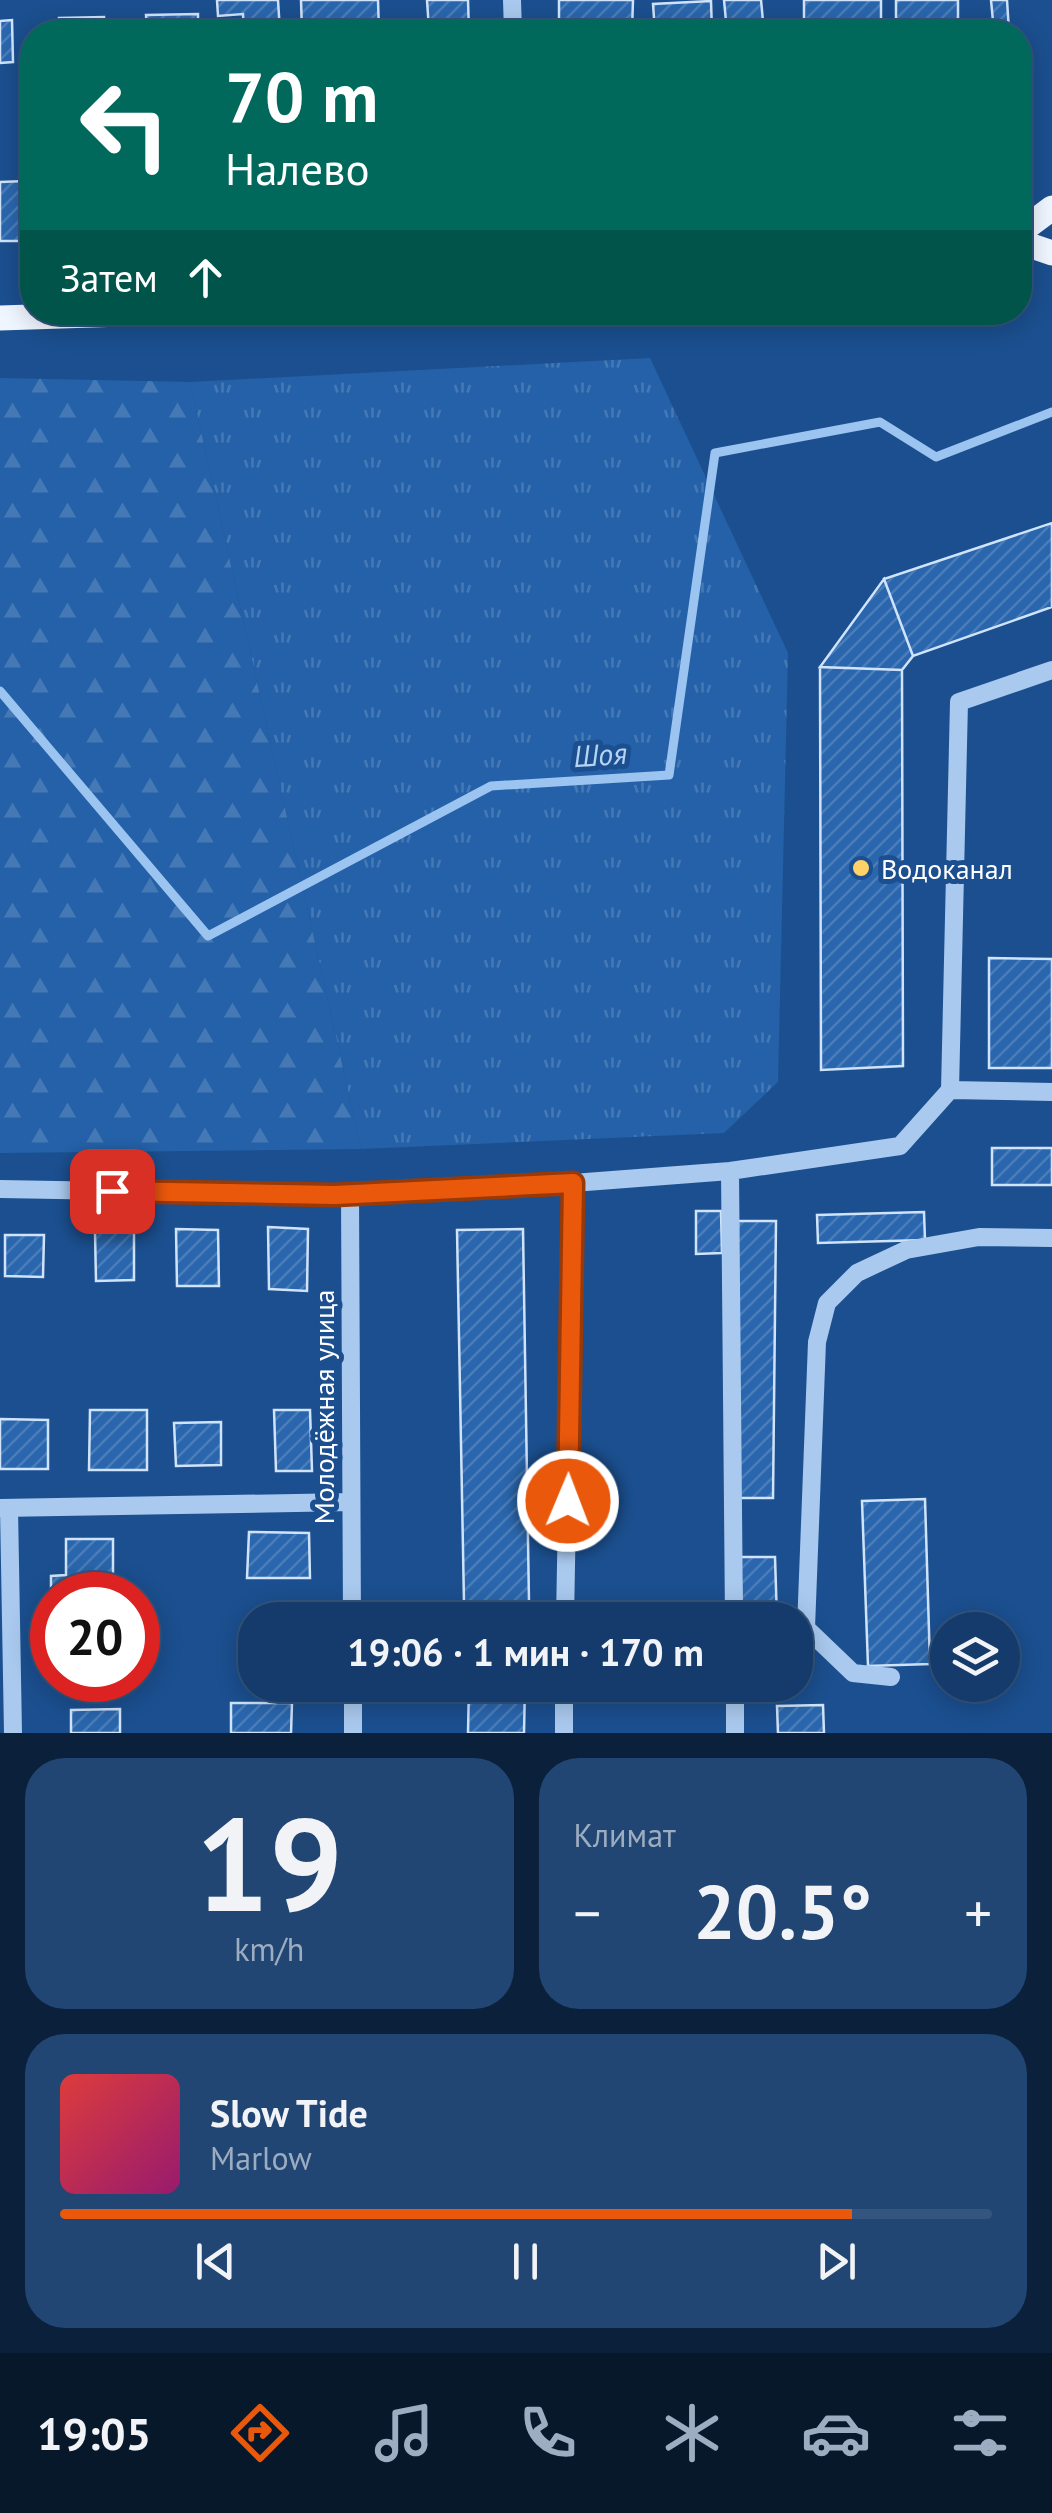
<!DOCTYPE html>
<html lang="ru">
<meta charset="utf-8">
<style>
:root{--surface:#143b6b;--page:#214673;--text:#f1f3f6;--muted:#9dadc1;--line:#33557e;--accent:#ea580c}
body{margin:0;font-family:"PT Sans",sans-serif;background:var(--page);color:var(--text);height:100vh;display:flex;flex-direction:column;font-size:38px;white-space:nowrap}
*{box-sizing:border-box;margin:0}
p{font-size:32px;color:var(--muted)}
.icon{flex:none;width:55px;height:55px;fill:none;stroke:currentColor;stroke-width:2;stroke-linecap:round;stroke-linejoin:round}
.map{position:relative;height:1733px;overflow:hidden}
.side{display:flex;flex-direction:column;gap:25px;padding:25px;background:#0b203b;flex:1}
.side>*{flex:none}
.banner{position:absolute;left:20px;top:20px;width:1012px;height:305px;border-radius:40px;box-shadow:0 5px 25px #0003,0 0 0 2px var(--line);background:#00695c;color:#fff;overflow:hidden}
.controls{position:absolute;left:930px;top:1612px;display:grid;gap:20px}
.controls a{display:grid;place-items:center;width:90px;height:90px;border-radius:50%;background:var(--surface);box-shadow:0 5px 25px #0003,0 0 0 2px var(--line);font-size:50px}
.speed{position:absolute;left:30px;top:1572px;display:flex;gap:20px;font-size:50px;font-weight:700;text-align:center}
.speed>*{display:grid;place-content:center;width:130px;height:130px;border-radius:50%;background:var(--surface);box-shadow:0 5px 25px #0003,0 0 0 2px var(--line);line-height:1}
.speed .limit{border:15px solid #d22;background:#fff;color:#111}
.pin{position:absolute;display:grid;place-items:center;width:85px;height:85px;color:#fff;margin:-42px;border-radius:20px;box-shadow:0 5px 15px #0006}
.me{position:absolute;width:110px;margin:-55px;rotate:1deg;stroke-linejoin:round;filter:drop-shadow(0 0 8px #0008)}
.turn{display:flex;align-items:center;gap:35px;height:210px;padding:0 40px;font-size:45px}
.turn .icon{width:130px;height:130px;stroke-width:2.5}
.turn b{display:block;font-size:70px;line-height:85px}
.then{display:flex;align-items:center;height:95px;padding:0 40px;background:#0003;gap:20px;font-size:38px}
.big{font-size:75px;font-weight:800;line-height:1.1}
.side .widget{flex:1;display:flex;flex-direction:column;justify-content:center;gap:15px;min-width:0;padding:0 35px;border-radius:40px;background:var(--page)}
.side .dial{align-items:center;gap:0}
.dial b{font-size:130px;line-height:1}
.song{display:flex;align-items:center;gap:30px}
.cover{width:120px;height:120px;border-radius:15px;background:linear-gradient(135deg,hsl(0 70% 55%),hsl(320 70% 35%))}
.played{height:10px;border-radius:5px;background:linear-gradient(90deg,var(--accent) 85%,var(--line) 85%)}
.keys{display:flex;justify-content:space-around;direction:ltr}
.heat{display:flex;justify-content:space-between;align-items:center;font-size:55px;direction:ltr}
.side .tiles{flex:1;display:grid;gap:25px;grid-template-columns:1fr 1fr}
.widget:last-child{grid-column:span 2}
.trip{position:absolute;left:238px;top:1602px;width:575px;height:100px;border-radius:40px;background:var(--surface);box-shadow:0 5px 25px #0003,0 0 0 2px var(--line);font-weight:800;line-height:100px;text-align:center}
.tab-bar{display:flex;height:160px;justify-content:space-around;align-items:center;background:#08182b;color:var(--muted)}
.tab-bar .icon{width:70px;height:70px}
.tab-bar .current{color:var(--accent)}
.tab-bar b{font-size:45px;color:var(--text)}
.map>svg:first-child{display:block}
.grass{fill:url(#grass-tufts)}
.forest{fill:url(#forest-firs)}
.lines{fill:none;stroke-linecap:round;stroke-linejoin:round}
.stream{stroke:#9cc4f0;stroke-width:9}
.building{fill:url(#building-hatch);stroke:#cfe3fa;stroke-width:2.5}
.minor{stroke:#a9c9ee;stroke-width:18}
.major{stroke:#f0f6ff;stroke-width:25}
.route-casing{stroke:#983908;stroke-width:25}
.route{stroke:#ea580c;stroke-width:18}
.poi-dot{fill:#ffd166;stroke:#1b4f8f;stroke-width:4}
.labels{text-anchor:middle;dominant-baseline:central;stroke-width:10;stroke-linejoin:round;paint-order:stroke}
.poi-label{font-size:28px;fill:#fff;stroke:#1b4f8f;text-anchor:start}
.street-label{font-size:28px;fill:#fff;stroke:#1b4f8f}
.water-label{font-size:30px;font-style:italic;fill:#b5d3f5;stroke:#1b4f8f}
</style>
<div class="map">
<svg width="1052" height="1733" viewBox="0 0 1052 1733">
<defs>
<pattern id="grass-tufts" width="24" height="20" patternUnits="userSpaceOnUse" patternTransform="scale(2.5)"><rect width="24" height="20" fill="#2461a8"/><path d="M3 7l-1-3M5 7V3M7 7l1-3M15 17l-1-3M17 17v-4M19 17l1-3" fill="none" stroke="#4579b5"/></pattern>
<pattern id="forest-firs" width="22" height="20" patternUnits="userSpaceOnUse" patternTransform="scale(2.5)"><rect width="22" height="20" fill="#2461a8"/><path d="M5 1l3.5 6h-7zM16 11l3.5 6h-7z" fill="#4579b5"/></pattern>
<pattern id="building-hatch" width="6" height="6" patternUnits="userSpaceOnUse" patternTransform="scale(2.5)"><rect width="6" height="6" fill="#2a66ad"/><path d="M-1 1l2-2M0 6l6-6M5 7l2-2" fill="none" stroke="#4a7db9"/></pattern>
</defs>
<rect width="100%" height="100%" fill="#1b4f8f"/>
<!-- grass -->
<path class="grass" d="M650,358L788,653L778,1082L724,1133L361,1149L190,382Z"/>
<!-- forest -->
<path class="forest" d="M0,378L190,382L361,1149L0,1153Z"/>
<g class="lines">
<!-- stream -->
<path class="stream" d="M0,691L208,936L491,786L669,775L715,453L880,422L936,457L1052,412"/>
</g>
<!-- building -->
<path class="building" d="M217,0H278L280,32H244L243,14L218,16Z
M301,0H378L379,32H347V26H332V32H302Z
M427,0H468L469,32H418L429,30Z
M559,0H633L632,32H559Z
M724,0H761L764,32H727Z
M804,0H881V32H804Z
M896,0H958V32H896Z
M991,0H1007L1009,31L994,32Z
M711,1L712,32H655L653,4Z
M198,14V32H147L146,15Z
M104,17V32H59V18Z
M12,20L13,62L0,63V21Z
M25,181L26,241H0V182Z
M1052,523V607L913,656L884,579Z
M884,579L913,656L902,670L820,667Z
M820,667L902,670L903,1066L821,1070Z
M989,958L1052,959V1068H989Z
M992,1148H1052V1185H992Z
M696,1211H721L722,1253L696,1254Z
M924,1212L925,1240L818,1243L817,1215Z
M738,1221H776L773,1498H735Z
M268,1227L308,1229L307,1291L269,1289Z
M176,1229L218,1230L219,1286H177Z
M523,1229L529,1602L464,1603L457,1230Z
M134,1231V1280L96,1281L95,1232Z
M5,1235H44L43,1277L5,1276Z
M90,1410H147V1470H89Z
M274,1410H310L312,1471H276Z
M0,1419L48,1420V1469H0Z
M221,1422V1465L176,1466L174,1423Z
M925,1499L930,1664L868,1666L862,1501Z
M249,1532L309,1533L310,1578H247Z
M66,1539H113V1595H52L51,1607V1576L66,1575Z
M740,1557H775L777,1620H742Z
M255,1659V1684H249V1660Z
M469,1685H525L524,1733H468Z
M231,1703H292L291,1733H231Z
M823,1705L824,1733H778L777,1706Z
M120,1709V1733H71V1710Z"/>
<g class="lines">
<!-- minor -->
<path class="minor" d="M512,0L513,32
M950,1090L1052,1092
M730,1171L734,1620
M573,1183L730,1171L900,1146L950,1090L959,702L1052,670
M0,1189L335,1195L573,1183L565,1620
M350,1194L352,1620
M0,1508L351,1502
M9,1508L13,1733
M891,1677L853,1673L806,1628L817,1342L827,1303L857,1273L906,1250L979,1237L1052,1238
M353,1685V1733
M735,1685V1733
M564,1733V1685"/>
<!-- major -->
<path class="major" d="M1020,232L1052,208
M1020,242L1052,253
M0,318L184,312"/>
</g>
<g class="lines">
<defs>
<path id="route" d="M112,1191L335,1195L573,1183L568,1501"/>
</defs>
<!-- route casing -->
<use href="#route" class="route-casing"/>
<!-- route -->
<use href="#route" class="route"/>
</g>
<!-- markers -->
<circle class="poi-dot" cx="861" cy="868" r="10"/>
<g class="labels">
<!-- poi labels -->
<g class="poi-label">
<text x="881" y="868">Водоканал</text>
</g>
<!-- street labels -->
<g class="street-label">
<text transform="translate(323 1407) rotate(-90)">Молодёжная улица</text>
</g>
<!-- water labels -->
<g class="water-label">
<text transform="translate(600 754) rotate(-4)">Шоя</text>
</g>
</g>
</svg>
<div class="controls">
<a><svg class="icon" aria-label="layers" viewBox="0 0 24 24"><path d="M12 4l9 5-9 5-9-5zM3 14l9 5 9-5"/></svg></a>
</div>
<div class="speed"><div class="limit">20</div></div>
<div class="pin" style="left:112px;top:1191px;background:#d93025"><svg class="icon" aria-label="arrive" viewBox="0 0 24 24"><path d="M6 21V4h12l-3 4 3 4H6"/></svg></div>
<svg class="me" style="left:568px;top:1501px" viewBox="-20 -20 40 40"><circle r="17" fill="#ea580c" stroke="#fff" stroke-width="3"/><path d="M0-11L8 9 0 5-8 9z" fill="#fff"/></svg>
<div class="trip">19:06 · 1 мин · 170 m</div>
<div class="banner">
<div class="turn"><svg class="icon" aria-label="left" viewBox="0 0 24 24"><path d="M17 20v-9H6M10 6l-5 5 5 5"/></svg><div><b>70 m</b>Налево</div></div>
<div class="then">Затем<svg class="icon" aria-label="ahead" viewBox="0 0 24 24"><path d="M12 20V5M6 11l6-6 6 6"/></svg></div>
</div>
</div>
<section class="side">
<div class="tiles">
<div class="widget dial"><b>19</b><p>km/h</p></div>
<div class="widget"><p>Климат</p>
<div class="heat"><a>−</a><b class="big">20.5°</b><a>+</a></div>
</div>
<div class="widget">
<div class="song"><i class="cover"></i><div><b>Slow Tide</b><p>Marlow</p></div></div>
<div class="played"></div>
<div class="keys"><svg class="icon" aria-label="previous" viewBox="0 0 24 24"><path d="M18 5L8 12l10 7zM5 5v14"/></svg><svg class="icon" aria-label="pause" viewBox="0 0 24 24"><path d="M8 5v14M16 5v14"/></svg><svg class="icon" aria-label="next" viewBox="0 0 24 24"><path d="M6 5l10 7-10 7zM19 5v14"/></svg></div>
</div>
</div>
</section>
<nav class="tab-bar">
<b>19:05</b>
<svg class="icon current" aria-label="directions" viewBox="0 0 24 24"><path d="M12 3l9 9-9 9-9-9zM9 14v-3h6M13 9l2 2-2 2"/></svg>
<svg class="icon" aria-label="music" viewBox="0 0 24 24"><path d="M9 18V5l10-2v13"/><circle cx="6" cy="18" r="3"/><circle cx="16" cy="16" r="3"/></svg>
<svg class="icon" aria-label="phone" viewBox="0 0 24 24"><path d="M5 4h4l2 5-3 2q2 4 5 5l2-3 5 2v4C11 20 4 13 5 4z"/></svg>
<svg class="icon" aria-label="climate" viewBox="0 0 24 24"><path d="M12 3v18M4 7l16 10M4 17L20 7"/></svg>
<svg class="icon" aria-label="car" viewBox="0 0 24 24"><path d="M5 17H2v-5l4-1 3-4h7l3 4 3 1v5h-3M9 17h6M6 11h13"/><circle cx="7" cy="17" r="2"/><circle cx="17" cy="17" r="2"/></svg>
<svg class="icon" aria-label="filters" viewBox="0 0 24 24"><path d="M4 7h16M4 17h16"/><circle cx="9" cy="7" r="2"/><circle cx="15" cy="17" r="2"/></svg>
</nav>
